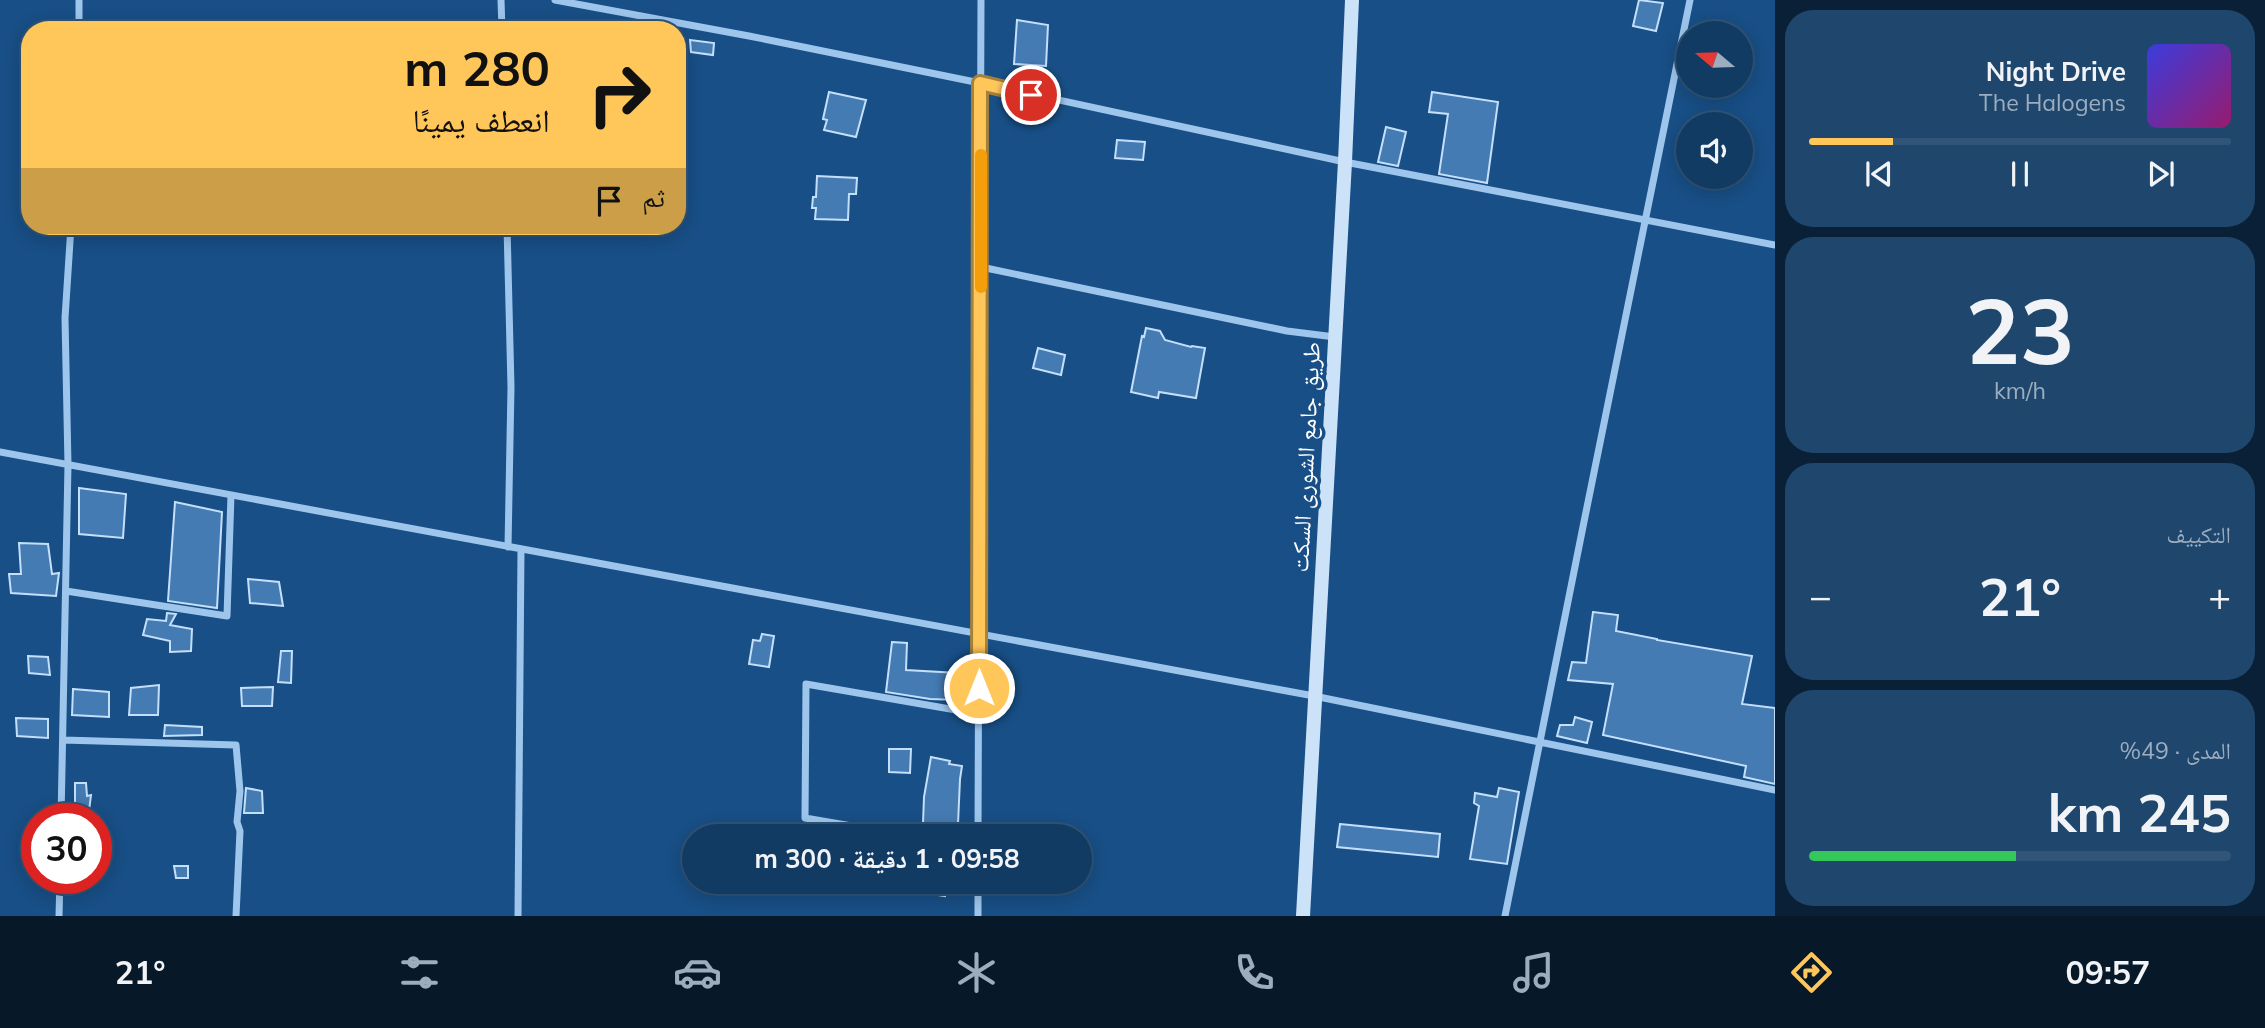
<!DOCTYPE html>
<html lang="ar">
<meta charset="utf-8">
<style>
:root{--surface:#123b64;--page:#1f466d;--text:#f1f3f6;--muted:#9cadbf;--line:#315578;--accent:#ffc65a}
body{margin:0;font-family:Mulish,"Noto Naskh Arabic",sans-serif;background:var(--page);color:var(--text);direction:rtl;height:100vh;display:flex;flex-direction:column;font-size:26px;white-space:nowrap}
*{box-sizing:border-box;margin:0}
p{font-size:23px;color:var(--muted)}
.icon{flex:none;width:38px;height:38px;fill:none;stroke:currentColor;stroke-width:2;stroke-linecap:round;stroke-linejoin:round}
.map{position:relative;flex:1;overflow:hidden;direction:ltr}
.sheet{display:flex;flex-direction:column;gap:10px;padding:10px;background:#0a2037;width:490px}
.sheet>*{flex:none}
.hud{position:absolute;left:21px;top:21px;width:665px;height:214px;border-radius:28px;box-shadow:0 4px 18px #0003,0 0 0 2px var(--line);direction:rtl;background:#ffc65a;color:#111;overflow:hidden}
.needle{width:46px;rotate:289deg}
.tools{position:absolute;left:1676px;top:21px;display:grid;gap:14px}
.tools a{display:grid;place-items:center;width:77px;height:77px;border-radius:50%;background:var(--surface);box-shadow:0 4px 18px #0003,0 0 0 2px var(--line);font-size:35px}
.speed{position:absolute;left:21px;top:803px;display:flex;gap:14px;font-size:35px;font-weight:700;text-align:center}
.speed>*{display:grid;place-content:center;width:91px;height:91px;border-radius:50%;background:var(--surface);box-shadow:0 4px 18px #0003,0 0 0 2px var(--line);line-height:1}
.speed .limit{border:10px solid #d22;background:#fff;color:#111}
.pin{position:absolute;display:grid;place-items:center;width:60px;height:60px;color:#fff;margin:-30px;border:4px solid #fff;border-radius:50%;box-shadow:0 2px 7px #0007}
.me{position:absolute;width:77px;margin:-38px;rotate:0deg;stroke-linejoin:round;filter:drop-shadow(0 0 5px #0008)}
.turn{display:flex;align-items:center;gap:24px;height:147px;padding:0 21px;font-size:32px}
.turn .icon{width:91px;height:91px;stroke-width:2.5}
.turn b{display:block;font-size:49px;line-height:60px}
.then{display:flex;align-items:center;height:66px;padding:0 21px;background:#0003;gap:14px;font-size:26px}
.big{font-size:52px;font-weight:700;line-height:1.1}
.sheet .tile{flex:1;display:flex;flex-direction:column;justify-content:center;gap:10px;min-width:0;padding:0 24px;border-radius:28px;background:var(--page)}
.sheet .dial{align-items:center;gap:0}
.dial b{font-size:91px;line-height:1}
.song{display:flex;align-items:center;gap:21px}
.cover{width:84px;height:84px;border-radius:10px;background:linear-gradient(135deg,hsl(240 70% 55%),hsl(320 70% 35%))}
.played{height:7px;border-radius:4px;background:linear-gradient(90deg,var(--accent) 20%,var(--line) 20%)}
.keys{display:flex;justify-content:space-around;direction:ltr}
.heat{display:flex;justify-content:space-between;align-items:center;font-size:38px;direction:ltr}
.charge{height:10px;border-radius:5px;background:linear-gradient(90deg,#34c759 49%,var(--line) 0)}
.trip{position:absolute;left:682px;top:824px;width:410px;height:70px;border-radius:35px;background:var(--surface);box-shadow:0 4px 18px #0003,0 0 0 2px var(--line);font-weight:700;line-height:70px;text-align:center;direction:rtl}
.menu{display:flex;height:112px;justify-content:space-around;align-items:center;background:#071828;color:var(--muted)}
.menu .icon{width:49px;height:49px}
.menu .current{color:var(--accent)}
.menu b{font-size:32px;color:var(--text)}
main{display:flex;flex:1;min-height:0}
.map>svg:first-child{display:block}
.building{fill:#447bb2;stroke:#c4dffa;stroke-width:2}
.lines{fill:none;stroke-linecap:round;stroke-linejoin:round}
.street{stroke:#9ec6ed;stroke-width:7}
.secondary{stroke:#cbe2f9;stroke-width:14}
.route-casing{stroke:#a6813a;stroke-width:18}
.route{stroke:#ffc65a;stroke-width:12}
.slow{stroke:#f59e0b;stroke-width:12}
.labels{text-anchor:middle;dominant-baseline:central;stroke-width:7;stroke-linejoin:round;paint-order:stroke}
.street-label{font-size:24px;fill:#fff;stroke:#184f86}
</style>
<main>
<section class="sheet">
<div class="tile">
<div class="song"><i class="cover"></i><div><b>Night Drive</b><p>The Halogens</p></div></div>
<div class="played"></div>
<div class="keys"><svg class="icon" aria-label="previous" viewBox="0 0 24 24"><path d="M18 5L8 12l10 7zM5 5v14"/></svg><svg class="icon" aria-label="pause" viewBox="0 0 24 24"><path d="M8 5v14M16 5v14"/></svg><svg class="icon" aria-label="next" viewBox="0 0 24 24"><path d="M6 5l10 7-10 7zM19 5v14"/></svg></div>
</div>
<div class="tile dial"><b>23</b><p>km/h</p></div>
<div class="tile"><p>التكييف</p>
<div class="heat"><a>−</a><b class="big">21°</b><a>+</a></div>
</div>
<div class="tile"><p>المدى · 49%</p><b class="big">245 km</b><div class="charge"></div></div>
</section>
<div class="map">
<svg width="1775" height="916" viewBox="0 0 1775 916">
<rect width="100%" height="100%" fill="#184f86"/>
<!-- building -->
<path class="building" d="M1639,0L1663,3L1656,31L1633,26Z
M1017,20L1048,25L1046,66L1014,64Z
M690,40L714,43L713,55L691,52Z
M829,92L866,100L856,137L824,130L827,120L823,119Z
M1432,92L1498,102L1487,183L1439,174L1448,114L1429,112Z
M1386,127L1406,132L1398,166L1378,162Z
M1117,140L1145,142L1143,160L1115,158Z
M817,176L857,178L856,194H849L848,220L815,219L816,208H812L813,197H816Z
M1146,328L1160,331L1165,340L1191,347L1192,346L1205,348L1196,398L1159,392L1158,398L1131,392L1142,336L1144,337Z
M1038,348L1065,355L1061,375L1033,368Z
M79,488L126,494L123,538L79,534Z
M175,502L222,512L217,608L168,601Z
M19,543L48,544L52,574L59,573L56,596L11,593L9,574H21Z
M248,579L279,582L283,606L250,603Z
M1593,612L1618,615L1616,631L1657,639V640L1752,656L1742,704L1775,708V784L1744,777L1746,766L1603,735L1613,684L1568,680L1572,662L1586,663Z
M167,613L176,614L170,625L192,629L191,651L170,652V641L143,635L147,619L166,621Z
M762,634L774,636L769,667L749,664L753,640L760,641Z
M892,642L907,643L906,670L958,673L957,700L930,699L886,692Z
M281,651H292L291,683L278,682Z
M28,656L48,657L50,675L29,673Z
M159,685L158,715H129L131,688Z
M273,687L272,706H242L241,688Z
M73,689L109,692V717L72,715Z
M1575,717L1592,722L1587,743L1557,736L1560,725H1573Z
M16,718L48,719V738L17,736Z
M165,725L202,727V735L164,736Z
M889,749H911L910,773L889,772Z
M931,757L950,761L949,764L962,766L960,779L958,824L923,823L924,797Z
M75,783H86L87,796L91,795L89,811L75,810Z
M246,788L262,791L263,813H244Z
M1499,788L1519,792L1507,864L1470,859L1479,806L1474,803L1475,793L1497,797Z
M1340,824L1440,834L1438,857L1337,847Z
M174,866H188V878H176Z
M897,882H947L945,896L897,889Z"/>
<g class="lines">
<!-- street -->
<path class="street" d="M501,0L502,30
M555,0L749,36L980,83L1345,162L1775,245
M79,30V0
M507,226L511,387L508,547
M981,267L1287,331L1335,337
M0,452L1314,696L1775,790
M66,591L227,616L231,495
M63,740L236,745L240,791L237,822L240,831L236,916
M61,819L68,465L65,318L71,226
M910,836L805,818L806,684L979,714
M978,836L981,0
M59,916L60,878
M518,916L521,549
M978,916V882
M1505,916C1564,610 1630,306 1690,0"/>
<!-- secondary -->
<path class="secondary" d="M1303,916L1345,162L1352,0"/>
</g>
<g class="lines">
<defs>
<path id="route" d="M979,688L980,83L1031,95"/>
</defs>
<!-- route casing -->
<use href="#route" class="route-casing"/>
<!-- route -->
<use href="#route" class="route"/>
<!-- slow -->
<path class="slow" d="M981,287V155"/>
</g>
<g class="labels">
<!-- street labels -->
<g class="street-label">
<text transform="translate(1305 457) rotate(-87)">طريق جامع الشورى السكت</text>
</g>
</g>
</svg>
<div class="tools">
<a><svg class="needle" viewBox="-14 -14 28 28"><path d="M0-13l5 13h-10z" fill="#e53935"/><path d="M0 13l5-13h-10z" fill="#9cadbf"/></svg></a>
<a><svg class="icon" aria-label="sound" viewBox="0 0 24 24"><path d="M4 9h4l5-4v14l-5-4H4zM17 9q2 3 0 6"/></svg></a>
</div>
<div class="speed"><div class="limit">30</div></div>
<div class="pin" style="left:1031px;top:95px;background:#d93025"><svg class="icon" aria-label="arrive" viewBox="0 0 24 24"><path d="M6 21V4h12l-3 4 3 4H6"/></svg></div>
<svg class="me" style="left:979px;top:688px" viewBox="-20 -20 40 40"><circle r="17" fill="#ffc65a" stroke="#fff" stroke-width="3"/><path d="M0-11L8 9 0 5-8 9z" fill="#fff"/></svg>
<div class="trip">09:58 · 1 دقيقة · 300 m</div>
<div class="hud">
<div class="turn"><svg class="icon" aria-label="right" viewBox="0 0 24 24"><path d="M7 20v-9h11M14 6l5 5-5 5"/></svg><div><b>280 m</b>انعطف يمينًا</div></div>
<div class="then">ثم<svg class="icon" aria-label="arrive" viewBox="0 0 24 24"><path d="M6 21V4h12l-3 4 3 4H6"/></svg></div>
</div>
</div>
</main>
<nav class="menu">
<b>09:57</b>
<svg class="icon current" aria-label="directions" viewBox="0 0 24 24"><path d="M12 3l9 9-9 9-9-9zM9 14v-3h6M13 9l2 2-2 2"/></svg>
<svg class="icon" aria-label="music" viewBox="0 0 24 24"><path d="M9 18V5l10-2v13"/><circle cx="6" cy="18" r="3"/><circle cx="16" cy="16" r="3"/></svg>
<svg class="icon" aria-label="phone" viewBox="0 0 24 24"><path d="M5 4h4l2 5-3 2q2 4 5 5l2-3 5 2v4C11 20 4 13 5 4z"/></svg>
<svg class="icon" aria-label="climate" viewBox="0 0 24 24"><path d="M12 3v18M4 7l16 10M4 17L20 7"/></svg>
<svg class="icon" aria-label="car" viewBox="0 0 24 24"><path d="M5 17H2v-5l4-1 3-4h7l3 4 3 1v5h-3M9 17h6M6 11h13"/><circle cx="7" cy="17" r="2"/><circle cx="17" cy="17" r="2"/></svg>
<svg class="icon" aria-label="filters" viewBox="0 0 24 24"><path d="M4 7h16M4 17h16"/><circle cx="9" cy="7" r="2"/><circle cx="15" cy="17" r="2"/></svg>
<b>21°</b>
</nav>
